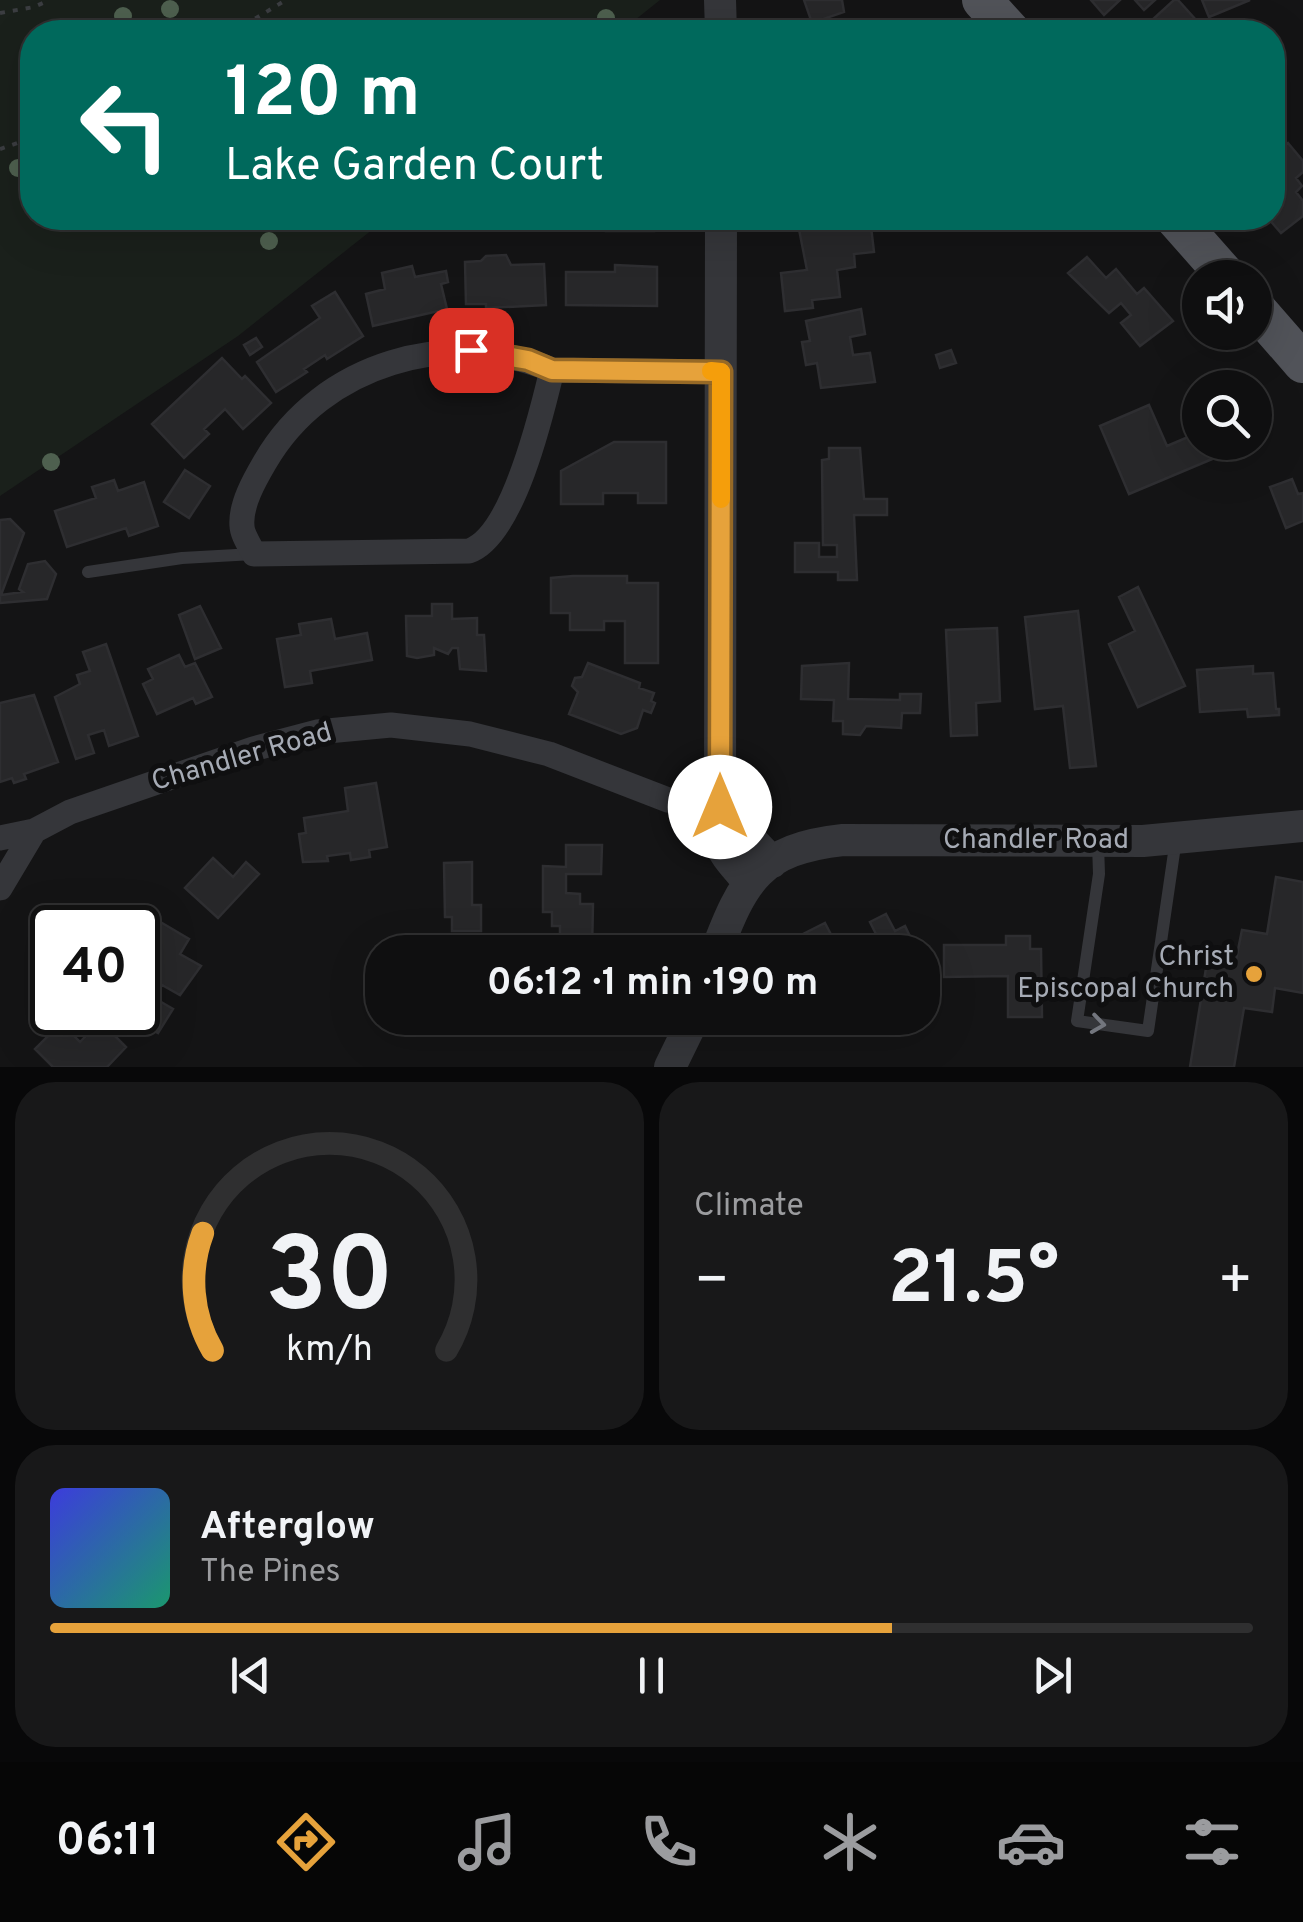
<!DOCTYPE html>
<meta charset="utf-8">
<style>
:root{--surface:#0f0f10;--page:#181819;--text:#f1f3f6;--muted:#9b9c9f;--line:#2f2f30;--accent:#e6a23b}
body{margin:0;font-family:Overpass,sans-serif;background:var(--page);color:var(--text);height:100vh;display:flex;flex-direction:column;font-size:38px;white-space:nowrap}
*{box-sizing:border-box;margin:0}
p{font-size:32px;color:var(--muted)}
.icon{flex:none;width:55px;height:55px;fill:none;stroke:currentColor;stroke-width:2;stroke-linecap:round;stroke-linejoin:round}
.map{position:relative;height:1067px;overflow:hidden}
.side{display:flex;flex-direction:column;gap:15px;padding:15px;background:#080809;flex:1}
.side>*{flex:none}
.hud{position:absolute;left:20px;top:20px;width:1265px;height:210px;border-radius:40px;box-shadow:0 10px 40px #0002,0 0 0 2px var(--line);background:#00695c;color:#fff;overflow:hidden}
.buttons{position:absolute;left:1182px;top:260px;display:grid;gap:20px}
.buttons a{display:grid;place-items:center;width:90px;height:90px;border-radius:50%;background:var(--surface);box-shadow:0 10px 40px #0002,0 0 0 2px var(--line);font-size:50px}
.speed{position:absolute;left:30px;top:905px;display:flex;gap:20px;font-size:50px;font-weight:700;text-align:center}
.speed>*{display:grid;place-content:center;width:130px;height:130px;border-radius:50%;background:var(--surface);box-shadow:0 10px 40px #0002,0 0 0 2px var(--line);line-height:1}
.speed .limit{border:5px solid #111;border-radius:15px;background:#fff;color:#111}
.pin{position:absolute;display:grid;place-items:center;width:85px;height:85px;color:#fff;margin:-42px;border-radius:20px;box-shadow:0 5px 15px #0006}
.me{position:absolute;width:110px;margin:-55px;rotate:0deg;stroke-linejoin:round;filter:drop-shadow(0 0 8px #0008)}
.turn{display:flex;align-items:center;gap:35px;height:210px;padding:0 40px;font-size:45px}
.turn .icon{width:130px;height:130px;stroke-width:2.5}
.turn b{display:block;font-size:70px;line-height:85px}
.big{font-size:75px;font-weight:700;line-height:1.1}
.side .tile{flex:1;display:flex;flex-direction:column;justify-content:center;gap:15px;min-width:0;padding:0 35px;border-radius:40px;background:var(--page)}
.side .dial{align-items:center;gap:0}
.dial svg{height:260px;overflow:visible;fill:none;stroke:var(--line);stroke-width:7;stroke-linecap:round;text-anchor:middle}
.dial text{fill:var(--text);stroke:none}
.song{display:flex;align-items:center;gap:30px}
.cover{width:120px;height:120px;border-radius:15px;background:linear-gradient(135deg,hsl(240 70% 55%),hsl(160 70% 35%))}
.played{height:10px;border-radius:5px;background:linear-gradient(90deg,var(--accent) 70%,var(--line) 70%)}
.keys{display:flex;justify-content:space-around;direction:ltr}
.heat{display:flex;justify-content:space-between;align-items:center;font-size:55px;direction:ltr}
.side .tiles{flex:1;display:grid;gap:15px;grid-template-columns:1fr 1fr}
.tile:last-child{grid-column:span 2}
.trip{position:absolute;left:365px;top:935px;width:575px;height:100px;border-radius:40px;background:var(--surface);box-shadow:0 10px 40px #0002,0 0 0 2px var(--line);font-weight:700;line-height:100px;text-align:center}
.dock{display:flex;height:160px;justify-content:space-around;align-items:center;background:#060606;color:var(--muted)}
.dock .icon{width:70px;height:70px}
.dock .selected{color:var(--accent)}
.dock b{font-size:45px;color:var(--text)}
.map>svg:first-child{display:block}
.green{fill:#1a201b}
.building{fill:#272729;stroke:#2e2e31;stroke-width:2.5}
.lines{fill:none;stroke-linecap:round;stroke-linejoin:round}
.path{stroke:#3b3d41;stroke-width:4;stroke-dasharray:5 8;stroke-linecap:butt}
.service{stroke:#35363a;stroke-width:12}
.minor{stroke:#35363a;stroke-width:25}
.tertiary{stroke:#35363a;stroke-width:32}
.primary{stroke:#515359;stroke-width:40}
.tree{fill:#4e604f}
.oneway{stroke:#73767e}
.route-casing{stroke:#966926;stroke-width:25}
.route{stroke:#e6a23b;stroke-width:18}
.slow{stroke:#f59e0b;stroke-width:18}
.poi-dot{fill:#e6a23b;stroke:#0f0f10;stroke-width:4}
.labels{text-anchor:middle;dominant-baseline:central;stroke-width:10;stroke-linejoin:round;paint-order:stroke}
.street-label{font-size:28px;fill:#a6abb5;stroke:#0f0f10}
.poi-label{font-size:28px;fill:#a6abb5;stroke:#0f0f10;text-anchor:end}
</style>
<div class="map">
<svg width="1303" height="1067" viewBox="0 0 1303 1067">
<rect width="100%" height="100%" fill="#141415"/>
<!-- green -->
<path class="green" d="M0,0H660L620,32H32V218H387L238,336L0,496Z"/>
<!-- building -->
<path class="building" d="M804,0H842L844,12L812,23Z
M1091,0H1120L1104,15Z
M1135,0H1155L1144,10Z
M1174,0H1178L1206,31L1139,32Z
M1202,0H1250L1209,17Z
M868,20L872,32H835Z
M1288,143L1303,161V172L1296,178L1302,186L1296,192L1303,201V216L1281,233L1268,218H1272V156Z
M606,218H654V231H606Z
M805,218H870L874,252L854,254L855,267L837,270L840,297L812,300L813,308L785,311L781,273L807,270L797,219Z
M1038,218H1063L1049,230Z
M506,255L511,265L544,264L546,305L486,308V304H466L465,262L481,261L486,256Z
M1087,257L1106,278L1116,269L1137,294L1144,288L1173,321L1140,346L1121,323L1131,315L1121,303L1109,313L1068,273Z
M615,265L657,267V306L566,305V272H615Z
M412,266L415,277L446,271L448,282L441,284L447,309L373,326L366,294L385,289L382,273Z
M335,292L363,336L327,359L325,355L304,369L307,372L276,392L257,362L320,318L312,306Z
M861,309L865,334L850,337L853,355L870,353L875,382L821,388L817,363L806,365L802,342L810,341L806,321Z
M256,338L262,347L250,355L244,345Z
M951,350L956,363L940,368L936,355Z
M222,358L242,379L245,376L271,403L243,429L225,409L204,429L209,434L184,458L152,424Z
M1149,405L1167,446L1200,432V442H1211L1217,457L1129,494L1100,426Z
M614,442H666V503H638V493H603V504H561V471Z
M829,448H860L864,499H887V515H854L857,580H838V572H795V543H819V557H837V545H823L822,460L829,459Z
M185,470L210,486L189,518L164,502Z
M1292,479L1298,494L1303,493V521L1286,528L1270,487Z
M114,480L118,491L144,482L158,526L129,536L126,528L67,547L55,511L96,498L92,487Z
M10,519L24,533L1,595L23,592L19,589L28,564L45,561L56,574L47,599L0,603V520Z
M573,576H627V583H658V663H625V621H604V630H570V613H551V578Z
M1138,587L1185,686L1138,707L1109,644L1135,631L1119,597Z
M432,604H452V619L477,618V635H484L486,671L460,669L458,648H452L448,654L434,648V655L417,658L407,656L406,616H432Z
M200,606L221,648L195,659L179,615Z
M1078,611L1096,766L1070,768L1063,706L1035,709L1025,617Z
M331,619L335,639L367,633L372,660L310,671L312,683L285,687L277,639L301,635L299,624Z
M997,628L1000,701L976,703L977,735L951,736L946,630Z
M106,644L138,736L109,746L104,730L88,735L94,753L76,759L55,697L80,684L77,675L90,671L83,652Z
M179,655L185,667L195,663L212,697L196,704L193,698L157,714L143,684L153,679L148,669Z
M588,663L640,683L639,688L654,693L651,701L655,703L651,713L643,710L637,728L621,734L569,714L578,692L572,686L575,678L582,677Z
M849,663L848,699L900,700V694H921L920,713H902L901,728L866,726L860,735L843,734V721H833L834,700L801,699L802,666Z
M1253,666V674L1273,673L1276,709H1279V715L1248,717L1247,709L1200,712L1197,670Z
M34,695L58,762L24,774L26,779L14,783L12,778L0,782V703Z
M376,783L387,847L369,850L370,857L351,860L350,853L327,856L328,861L303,862L299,834L306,833L304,818L348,811L345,788Z
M566,845H602L601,874H566V893L580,894V904H593L592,952H560V926H552V912H543V866L566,867Z
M213,858L233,877L246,862L259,874L218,918L185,888Z
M472,862V905H481V931H452V917H445L444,863Z
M1276,877L1303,882V993L1275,988L1272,1012L1244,1008L1234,1067H1190L1208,956L1236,960L1242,930L1267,934Z
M886,914L895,931L905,926L915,947L904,952H874L883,948L870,922Z
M157,920L189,939L180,954L201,966L180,995L162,985L159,991L138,979V966L148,947L144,944Z
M825,923L840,952H812L803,934Z
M1006,936H1030V949H1041L1042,1017H1008V976L944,977V945H1006Z
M156,999L173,1009L158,1033L141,1023Z
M100,1021L126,1047L107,1067H53L35,1049L61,1023L80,1042Z"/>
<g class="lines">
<!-- path -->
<path class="path" d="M0,13L34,7L50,0
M233,32L286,0
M0,149L32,138"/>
<!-- service -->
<path class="service" d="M88,572L182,558L254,554
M1098,844L1099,874L1077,1021L1148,1031L1176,839"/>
<!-- minor -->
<path class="minor" d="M552,370C542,412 513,536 469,551L254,554C250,546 242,534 242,526C240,505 255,479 265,462C322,363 450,327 552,370L721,372
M0,838L34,831L70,812L253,749L317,732L391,725L470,734L549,754L668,800L720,807
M0,888L34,831"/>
<!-- tertiary -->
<path class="tertiary" d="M720,0L721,32
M721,218L720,807C709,843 727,855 748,882
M720,807L772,862
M716,952C743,880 760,849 843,840L1143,841L1303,826
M670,1067L694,1018"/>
<!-- primary -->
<path class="primary" d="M982,0L1011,32
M1175,218L1228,278
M1255,308L1303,363"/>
</g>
<!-- trees -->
<g class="tree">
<circle cx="170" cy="9" r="9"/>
<circle cx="123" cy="16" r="9"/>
<circle cx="606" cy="18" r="9"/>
<circle cx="18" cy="168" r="9"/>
<circle cx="269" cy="241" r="9"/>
<circle cx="51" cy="462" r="9"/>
</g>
<!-- one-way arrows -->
<defs><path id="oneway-chevron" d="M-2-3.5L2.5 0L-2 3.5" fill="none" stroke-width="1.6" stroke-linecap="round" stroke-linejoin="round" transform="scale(2.5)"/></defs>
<use class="oneway" href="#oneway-chevron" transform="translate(1098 1024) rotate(8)"/>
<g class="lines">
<defs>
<path id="route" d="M471,350L528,360L552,370L721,372L720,807"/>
</defs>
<!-- route casing -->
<use href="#route" class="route-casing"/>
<!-- route -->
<use href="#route" class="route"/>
<!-- slow -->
<path class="slow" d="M711,371L721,372V499"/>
</g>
<!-- markers -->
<circle class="poi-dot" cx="1254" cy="974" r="10"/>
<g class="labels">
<!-- street labels -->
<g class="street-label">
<text transform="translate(242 758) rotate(-16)">Chandler Road</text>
<text x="1036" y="841">Chandler Road</text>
</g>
<!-- poi labels -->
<g class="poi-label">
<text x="1234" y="958">Christ<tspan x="1234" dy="32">Episcopal Church</tspan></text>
</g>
</g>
</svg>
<div class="buttons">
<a><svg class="icon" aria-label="sound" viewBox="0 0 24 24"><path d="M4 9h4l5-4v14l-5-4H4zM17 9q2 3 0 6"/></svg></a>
<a><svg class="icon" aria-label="search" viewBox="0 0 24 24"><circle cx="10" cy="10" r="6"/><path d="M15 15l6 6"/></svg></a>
</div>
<div class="speed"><div class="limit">40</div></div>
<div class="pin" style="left:471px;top:350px;background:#d93025"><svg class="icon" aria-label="arrive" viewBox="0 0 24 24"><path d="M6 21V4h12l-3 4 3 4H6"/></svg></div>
<svg class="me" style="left:720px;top:807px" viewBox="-20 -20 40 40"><circle r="19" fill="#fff"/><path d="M0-13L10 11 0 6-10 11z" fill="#e6a23b"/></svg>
<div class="trip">06:12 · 1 min · 190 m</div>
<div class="hud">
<div class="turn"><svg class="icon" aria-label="left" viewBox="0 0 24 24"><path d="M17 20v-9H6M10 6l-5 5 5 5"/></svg><div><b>120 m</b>Lake Garden Court</div></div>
</div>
</div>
<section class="side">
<div class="tiles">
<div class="tile dial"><svg viewBox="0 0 100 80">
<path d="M14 69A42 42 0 1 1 86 69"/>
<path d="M14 69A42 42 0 0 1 11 33" stroke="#e6a23b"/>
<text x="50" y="56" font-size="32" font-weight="700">30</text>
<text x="50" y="72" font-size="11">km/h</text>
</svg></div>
<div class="tile"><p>Climate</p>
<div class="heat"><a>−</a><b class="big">21.5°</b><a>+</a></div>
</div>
<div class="tile">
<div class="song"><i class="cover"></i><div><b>Afterglow</b><p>The Pines</p></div></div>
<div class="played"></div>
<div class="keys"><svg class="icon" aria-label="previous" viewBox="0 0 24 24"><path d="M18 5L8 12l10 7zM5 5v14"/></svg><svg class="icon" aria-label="pause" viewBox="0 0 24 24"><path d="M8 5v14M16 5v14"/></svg><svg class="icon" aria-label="next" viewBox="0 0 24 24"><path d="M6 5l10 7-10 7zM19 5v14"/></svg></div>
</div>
</div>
</section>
<nav class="dock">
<b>06:11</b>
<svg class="icon selected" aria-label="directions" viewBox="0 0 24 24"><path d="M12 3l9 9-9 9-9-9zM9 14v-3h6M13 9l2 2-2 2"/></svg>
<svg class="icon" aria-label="music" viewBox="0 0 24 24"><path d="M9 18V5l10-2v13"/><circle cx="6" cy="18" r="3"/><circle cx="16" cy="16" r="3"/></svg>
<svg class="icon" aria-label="phone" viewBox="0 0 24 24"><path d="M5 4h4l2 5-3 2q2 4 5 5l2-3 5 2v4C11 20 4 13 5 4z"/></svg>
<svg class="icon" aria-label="climate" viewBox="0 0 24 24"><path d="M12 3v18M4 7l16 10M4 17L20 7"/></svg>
<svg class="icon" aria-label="car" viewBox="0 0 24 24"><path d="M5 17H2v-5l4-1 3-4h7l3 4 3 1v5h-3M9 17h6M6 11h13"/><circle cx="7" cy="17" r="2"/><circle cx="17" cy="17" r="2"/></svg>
<svg class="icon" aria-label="filters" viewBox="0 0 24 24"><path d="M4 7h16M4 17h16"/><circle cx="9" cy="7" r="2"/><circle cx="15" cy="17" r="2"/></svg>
</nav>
